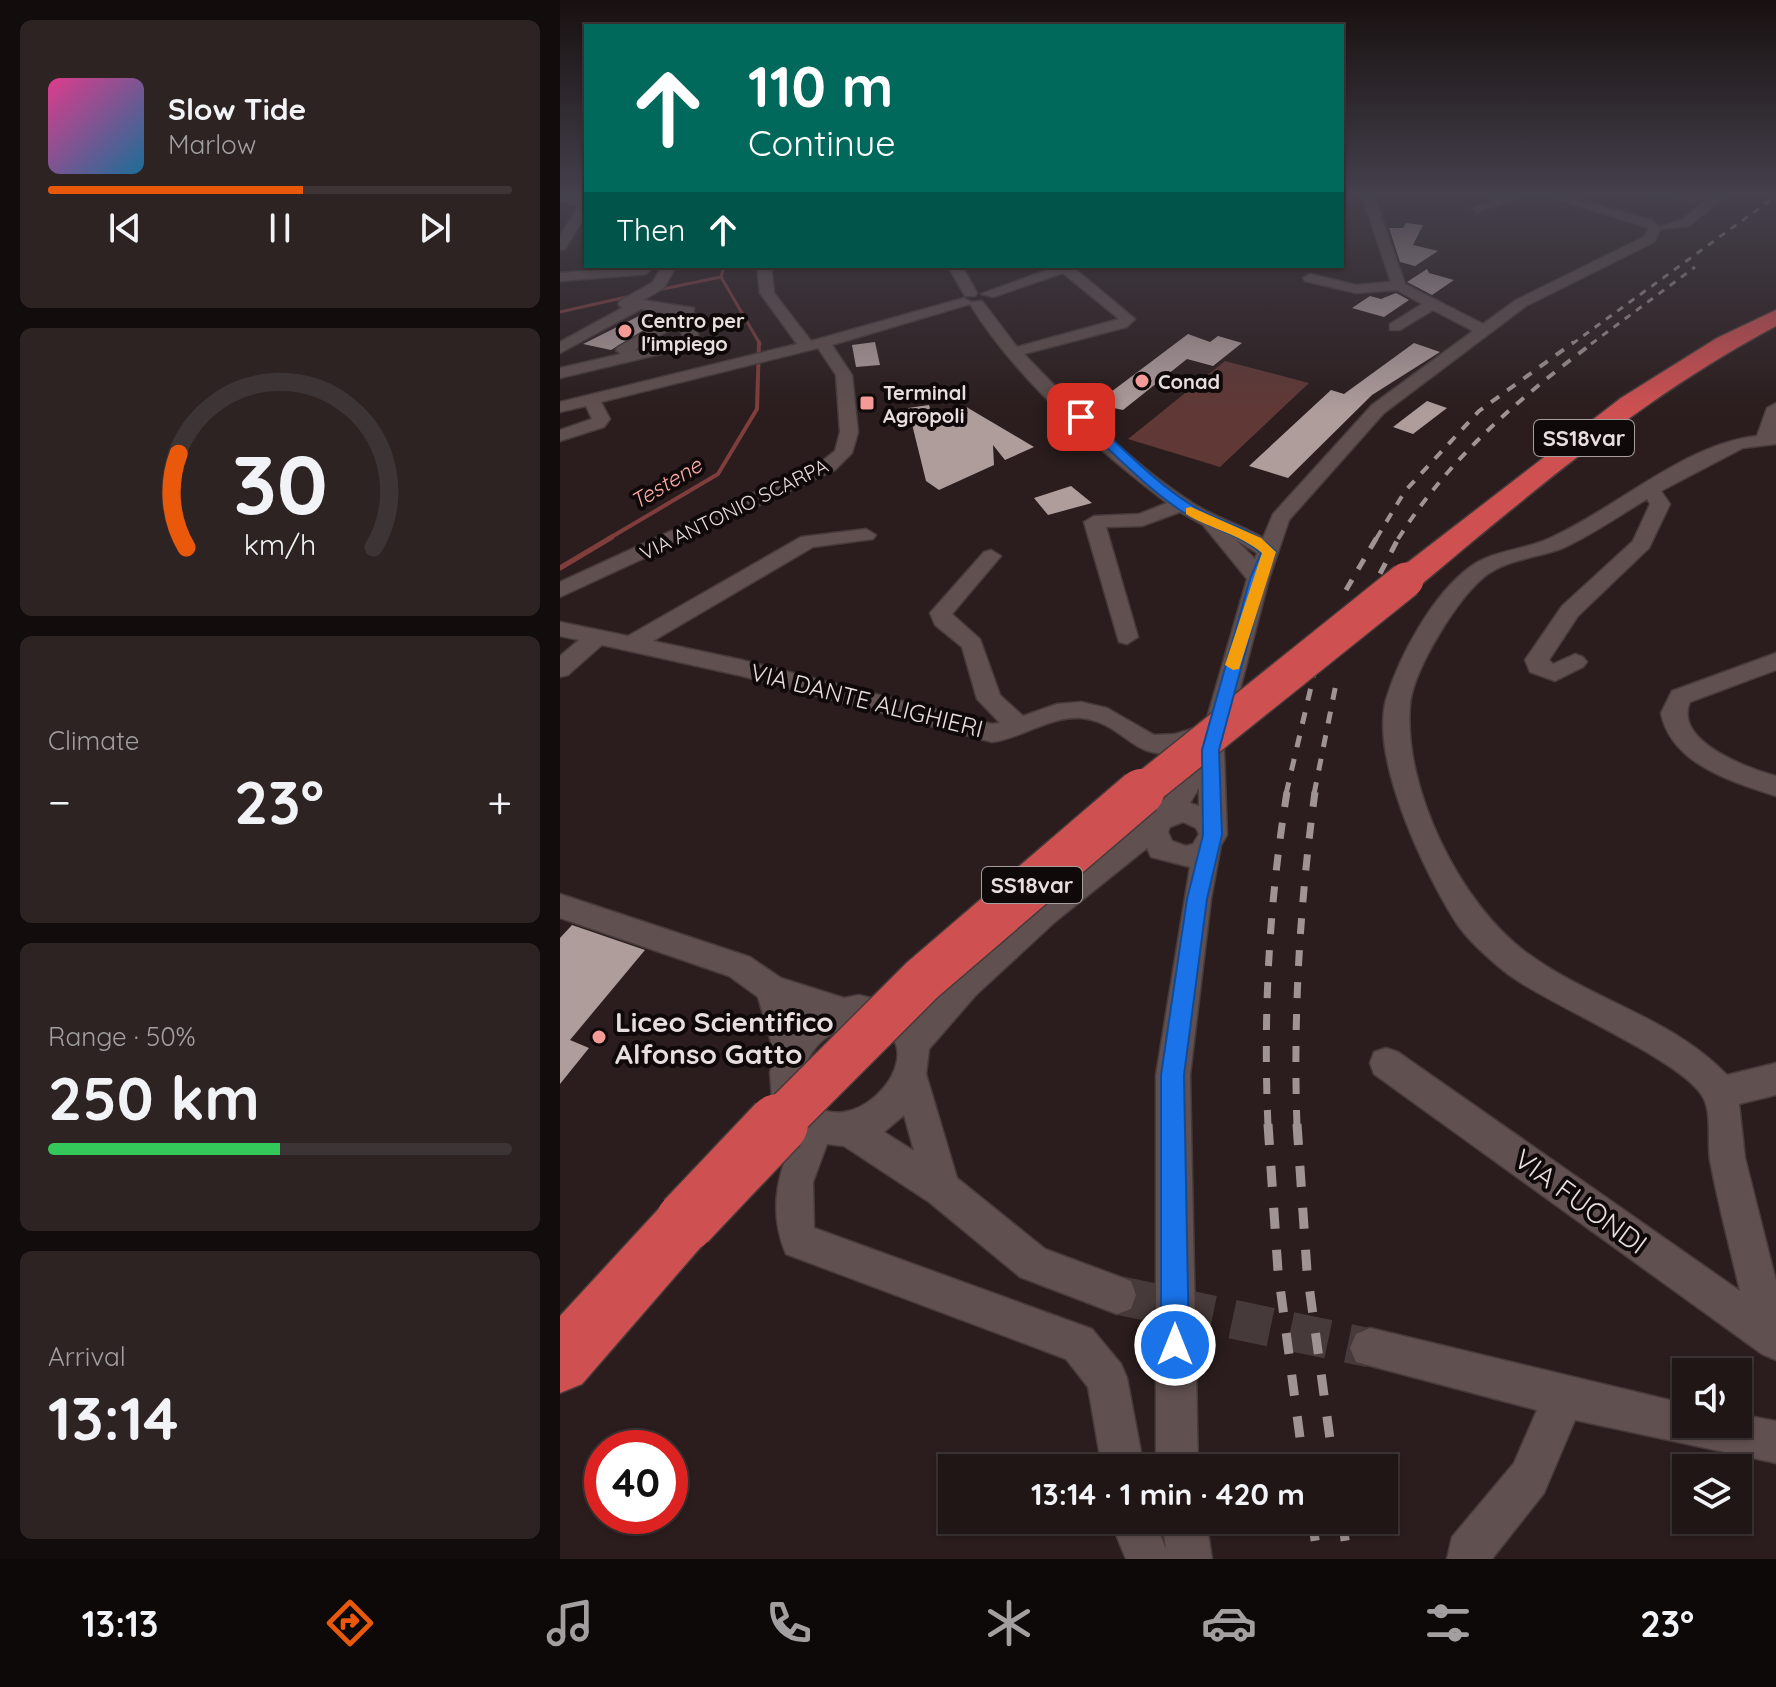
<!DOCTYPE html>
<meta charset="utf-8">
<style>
:root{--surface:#201616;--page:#2d2323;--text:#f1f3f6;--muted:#a29fa1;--line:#3d3535;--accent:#ea580c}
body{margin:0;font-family:Quicksand,sans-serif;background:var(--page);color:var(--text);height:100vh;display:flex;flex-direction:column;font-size:30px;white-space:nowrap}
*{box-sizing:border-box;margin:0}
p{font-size:26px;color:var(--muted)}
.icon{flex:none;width:44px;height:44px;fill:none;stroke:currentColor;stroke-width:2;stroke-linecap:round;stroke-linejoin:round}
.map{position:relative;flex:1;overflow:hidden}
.side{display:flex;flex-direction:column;gap:20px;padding:20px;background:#120c0c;width:560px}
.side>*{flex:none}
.guide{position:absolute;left:24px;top:24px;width:760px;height:244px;border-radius:0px;box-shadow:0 2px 6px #0004,0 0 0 2px var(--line);background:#00695c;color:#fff;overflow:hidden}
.fabs{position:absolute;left:1112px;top:1358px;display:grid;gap:16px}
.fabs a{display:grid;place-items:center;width:80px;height:80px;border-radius:0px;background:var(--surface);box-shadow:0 2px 6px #0004,0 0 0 2px var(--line);font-size:40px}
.speed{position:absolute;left:24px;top:1430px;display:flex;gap:16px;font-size:40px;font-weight:700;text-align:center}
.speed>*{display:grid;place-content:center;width:104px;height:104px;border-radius:50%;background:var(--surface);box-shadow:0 2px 6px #0004,0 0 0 2px var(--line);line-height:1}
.speed .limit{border:12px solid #d22;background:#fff;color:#111}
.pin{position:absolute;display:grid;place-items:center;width:68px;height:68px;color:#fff;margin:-34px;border-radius:16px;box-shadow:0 4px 12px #0006}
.me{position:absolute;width:88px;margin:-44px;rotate:0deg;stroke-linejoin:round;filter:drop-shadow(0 0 6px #0008)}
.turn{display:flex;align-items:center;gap:28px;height:168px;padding:0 32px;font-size:36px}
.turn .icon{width:104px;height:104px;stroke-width:2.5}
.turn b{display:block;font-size:56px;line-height:68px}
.then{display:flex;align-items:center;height:76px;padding:0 32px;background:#0003;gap:16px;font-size:30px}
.big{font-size:60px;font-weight:700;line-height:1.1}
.side .card{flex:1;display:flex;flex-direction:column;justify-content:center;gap:12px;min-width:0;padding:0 28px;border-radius:12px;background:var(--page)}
.side .dial{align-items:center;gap:0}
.dial svg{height:208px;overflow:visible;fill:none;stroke:var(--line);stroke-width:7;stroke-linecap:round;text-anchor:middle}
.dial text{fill:var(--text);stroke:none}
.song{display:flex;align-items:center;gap:24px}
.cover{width:96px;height:96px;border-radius:12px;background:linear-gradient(135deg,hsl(330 70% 55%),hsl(200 70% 35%))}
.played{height:8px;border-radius:4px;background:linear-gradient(90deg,var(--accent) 55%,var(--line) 55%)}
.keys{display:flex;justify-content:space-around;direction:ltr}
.heat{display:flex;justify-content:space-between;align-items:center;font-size:44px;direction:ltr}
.charge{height:12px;border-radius:6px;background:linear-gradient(90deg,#34c759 50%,var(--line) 0)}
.trip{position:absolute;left:378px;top:1454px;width:460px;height:80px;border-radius:0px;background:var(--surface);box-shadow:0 2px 6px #0004,0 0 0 2px var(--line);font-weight:700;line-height:80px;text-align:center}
.menu{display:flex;height:128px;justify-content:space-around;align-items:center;background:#0d0909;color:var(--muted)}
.menu .icon{width:56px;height:56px}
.menu .selected{color:var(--accent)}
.menu b{font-size:36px;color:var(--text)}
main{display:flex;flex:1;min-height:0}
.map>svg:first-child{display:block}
.green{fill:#603836}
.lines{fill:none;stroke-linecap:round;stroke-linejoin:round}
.stream-far2{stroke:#7f3e3c;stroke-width:3}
.stream-far1{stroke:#7f3e3c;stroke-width:4}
.stream{stroke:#7f3e3c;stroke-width:5}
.building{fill:#af9d9c}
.minor-tunnel{stroke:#473a3a;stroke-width:39;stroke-dasharray:39 20;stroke-linecap:butt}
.minor-casing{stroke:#463b3a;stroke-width:3}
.highway-casing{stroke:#463b3a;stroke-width:3}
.minor{fill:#60504f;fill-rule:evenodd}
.highway{fill:#cf5051;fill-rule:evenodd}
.rail-far4{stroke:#9f9493;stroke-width:3;stroke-dasharray:7 7;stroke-linecap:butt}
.rail-far3{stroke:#9f9493;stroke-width:4;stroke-dasharray:10 10;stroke-linecap:butt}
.rail-far2{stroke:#9f9493;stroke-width:5;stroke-dasharray:12 12;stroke-linecap:butt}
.rail-far1{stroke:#9f9493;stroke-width:7;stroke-dasharray:16 16;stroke-linecap:butt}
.rail{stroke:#9f9493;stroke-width:9;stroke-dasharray:21 21;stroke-linecap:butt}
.highway-bridge-far2-casing{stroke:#463b3a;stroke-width:38;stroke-linecap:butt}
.highway-bridge-far1-casing{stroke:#463b3a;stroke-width:49;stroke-linecap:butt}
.highway-bridge-casing{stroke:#463b3a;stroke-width:63;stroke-linecap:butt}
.highway-bridge-far2{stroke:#cf5051;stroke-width:35}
.highway-bridge-far1{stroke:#cf5051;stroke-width:46}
.highway-bridge{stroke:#cf5051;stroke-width:60}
.route{fill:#1a73e8;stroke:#114b97;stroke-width:2}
.slow{fill:#f59e0b}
.poi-dot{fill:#f59b97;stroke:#0f0909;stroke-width:3}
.labels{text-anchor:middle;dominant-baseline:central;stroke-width:8;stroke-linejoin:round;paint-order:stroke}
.far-poi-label{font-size:20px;font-weight:bold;fill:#e8dedd;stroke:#0f0909;text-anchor:start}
.far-street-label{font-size:20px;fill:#e8dedd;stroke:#0f0909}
.shield{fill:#0f0909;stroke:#a79e9d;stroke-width:2}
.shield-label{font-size:22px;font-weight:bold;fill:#e8dedd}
.far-water-label{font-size:22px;font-style:italic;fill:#fbaaa5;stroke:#0f0909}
.street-label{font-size:24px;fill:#e8dedd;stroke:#0f0909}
.near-poi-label{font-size:28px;font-weight:bold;fill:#e8dedd;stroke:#0f0909;text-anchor:start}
.near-street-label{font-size:28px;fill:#e8dedd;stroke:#0f0909}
</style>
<main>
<section class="side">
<div class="card">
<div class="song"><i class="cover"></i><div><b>Slow Tide</b><p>Marlow</p></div></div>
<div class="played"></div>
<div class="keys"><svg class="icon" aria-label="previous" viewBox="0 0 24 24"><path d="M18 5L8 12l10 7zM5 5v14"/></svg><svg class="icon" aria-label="pause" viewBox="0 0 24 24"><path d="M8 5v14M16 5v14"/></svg><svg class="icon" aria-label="next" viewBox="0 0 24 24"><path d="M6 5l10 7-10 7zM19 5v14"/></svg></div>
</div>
<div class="card dial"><svg viewBox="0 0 100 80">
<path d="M14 69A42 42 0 1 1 86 69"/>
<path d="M14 69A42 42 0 0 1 11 33" stroke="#ea580c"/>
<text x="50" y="56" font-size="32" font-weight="700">30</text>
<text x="50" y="72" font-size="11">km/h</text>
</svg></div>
<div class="card"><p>Climate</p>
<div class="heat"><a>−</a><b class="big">23°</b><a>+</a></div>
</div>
<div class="card"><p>Range · 50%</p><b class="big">250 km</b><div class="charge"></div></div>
<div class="card"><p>Arrival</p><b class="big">13:14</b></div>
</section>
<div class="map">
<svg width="1216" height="1559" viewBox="0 0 1216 1559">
<rect width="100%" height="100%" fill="#2b1d1d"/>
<!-- green -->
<path class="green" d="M665,361L749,383L660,467L568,439Z"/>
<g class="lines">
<!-- stream-far2 -->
<path class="stream-far2" d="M164,266L161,277L200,344
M93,291L161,277
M0,312L75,295"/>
<!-- stream-far1 -->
<path class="stream-far1" d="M48,539L158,474L197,409L199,342"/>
<!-- stream -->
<path class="stream" d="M0,568L52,537"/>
</g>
<!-- building -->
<path class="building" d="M846,223L863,225L853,245L878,251L855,266L840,262L829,228H843Z
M867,269L869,273L894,280L872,295L847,282Z
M836,293L849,300L824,317L792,308L810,296L821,299Z
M85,313L105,317L51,350L23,344Z
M628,334L650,342L658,336L682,343L653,366L627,359L563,410L535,404Z
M315,342L320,365L296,367L292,345Z
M854,343L880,352L812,395L728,478L689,466L771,390L784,394Z
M867,401L887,408L853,434L833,427Z
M369,405L373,418L408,413L403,405L474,447L445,460L433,445L434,465L379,490L366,481L348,408Z
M511,486L532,503L488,515L474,498Z
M12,925L85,950L10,1040L29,1048L0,1084V938Z"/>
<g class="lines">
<!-- minor-tunnel -->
<path class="minor-tunnel" d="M557,1295L810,1348"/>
<defs>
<path id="minor" d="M0,193L26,197V214L5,249L0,250V236L19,206L0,200Z
M801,193H813L845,284L923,324L956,300L1084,237L1089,228L977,193H997L1093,221L1099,227L1121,220L1155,193H1169L1129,226L1100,229L1094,242L966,306L824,413L729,520L709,579L664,750L667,835L661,845L651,899L630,1075L638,1468H596V1075L630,867L591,857L587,848L496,921L416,995L369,1049L366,1074L397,1178L485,1249L571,1281L576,1295L571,1309L557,1314L460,1277L369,1202L284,1146L267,1144L253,1182L254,1228L532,1329L561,1364L567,1378L584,1468H542L528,1387L506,1359L226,1254C208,1211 217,1174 236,1133L223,1121L212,1098L210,1072L215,1056L198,997L169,976L0,918V894L190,957L221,978L284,998L299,995L332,1003L355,1018C393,977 432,939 475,904C530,859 615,811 640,744C573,774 571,723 521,718C490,716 462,738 432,742L182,676L42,645L8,675L0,677V656L19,640L0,636V622L68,636L241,537L306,529L316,535L313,539L253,547L93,641L182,660L432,724L440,723L417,699L402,647L375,625L370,613L424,552L431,550L441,556L392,614L420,639L440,695L463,716L497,704L521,702L547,708L594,735L615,734L645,725L687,579L643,525L620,512L582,526L546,527L578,637L567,644L559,642L524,522L534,516L579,514L607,503C539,451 455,378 410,304L272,345L292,375L298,432L292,453L275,470L0,597V582L261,462L275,451L280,432L276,375L258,348L41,402L50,419L44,427L0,441V430L32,419L26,406L0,412V402L237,344L200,293L197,266H211L214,293L251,341L404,298L411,302L422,301L457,347L559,319L503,273L433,297L421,294L498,266H519L515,269L575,319L567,327L464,354C515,407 570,462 631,502C653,517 680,524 703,538L713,514L812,405L913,331L873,310L840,330H830V324L862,304L837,290L796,293L745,281L743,278L750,274L796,285L831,282ZM676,540L697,553L695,559ZM639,788V806L630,803ZM623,822L636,828L639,834L633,844L626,846L612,841L608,832L610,827ZM233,1010L246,1014L237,1022ZM299,1023C306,1025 317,1026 324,1030C371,1061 284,1151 245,1094C237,1056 264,1031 299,1023ZM344,1115L354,1151L324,1132Z
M953,193H973L917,212L911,208Z
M1100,193H1124L1139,199L1133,203Z
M95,266L86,274L0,281V273Z
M102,266H116L104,288L83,300L134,308L132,320L141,342L138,345L0,378V368L61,354L56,350L58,347L109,318L119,316L81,309L0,353V342L62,308L58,304L60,301L93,282ZM118,325L124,339L73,351Z
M388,266H402L417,293L415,296H405Z
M1216,403V444L1183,448L1101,491L1110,504L1089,548L1018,616L989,660L993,664L1015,654L1023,657L1027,662L1023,667L995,681L970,672L965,660L1002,606L1073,541L1090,504L1087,499C1060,515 1032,535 1003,548C978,558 946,559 924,577C897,599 853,670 850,705C843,788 900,904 967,953C1029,999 1113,1018 1167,1075L1216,1063V1095L1179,1104L1185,1158L1216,1281V1360L1202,1354L814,1074L810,1063L814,1052L826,1048L838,1052L1180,1291C1170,1248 1158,1204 1150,1160C1147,1142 1152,1116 1144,1099C1127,1061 983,1003 944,971C929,959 908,940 897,924C865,874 810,759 826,700C839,656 873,594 910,567C933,550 965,550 990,538C1057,508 1124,444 1197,436L1207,408Z
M1216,653V670L1130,702C1113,741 1187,768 1216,776V796C1172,782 1111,764 1101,713L1112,691Z
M810,1328L1126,1404V1424H1178V1414L1216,1421V1463L1015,1420L984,1493L932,1559H887L892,1537L954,1463L977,1410L796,1362L790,1348L796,1334Z
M550,1520H594L606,1549L602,1520H646L652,1559H566Z"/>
<path id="highway" d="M1216,310V326C1084,396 972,492 858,587L846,590L834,587L830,580L834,573L1061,398L1157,338Z
M126,1193L146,1201L154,1221L146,1241L22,1384L0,1393V1316L106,1201Z"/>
</defs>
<!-- minor casing -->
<use href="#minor" class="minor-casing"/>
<!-- highway casing -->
<use href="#highway" class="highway-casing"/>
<!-- minor -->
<use href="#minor" class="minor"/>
<!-- highway -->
<use href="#highway" class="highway"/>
<!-- rail-far4 -->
<path class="rail-far4" d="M1012,344L1216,196
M1031,344L1135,267"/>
<!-- rail-far3 -->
<path class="rail-far3" d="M816,539L845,491L919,411L1014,342
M838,539C889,458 958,399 1034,342"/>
<!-- rail-far2 -->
<path class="rail-far2" d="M786,590L817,537
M809,595L839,537
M726,794L754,674
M754,794L777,679"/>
<!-- rail-far1 -->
<path class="rail-far1" d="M708,1126C703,1014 709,903 727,792
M737,1126C733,1014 740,903 755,792"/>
<!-- rail -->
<path class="rail" d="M708,1124L718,1271L744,1468
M737,1124L747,1271L774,1468
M752,1520L758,1559
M782,1520L788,1559"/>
<defs>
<path id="highway-bridge-far2" d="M579,794L846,580"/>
<path id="highway-bridge-far1" d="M216,1126L362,980L581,792"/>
<path id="highway-bridge" d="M126,1221L218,1124"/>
</defs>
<!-- highway-bridge-far2 casing -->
<use href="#highway-bridge-far2" class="highway-bridge-far2-casing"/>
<!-- highway-bridge-far1 casing -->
<use href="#highway-bridge-far1" class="highway-bridge-far1-casing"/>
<!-- highway-bridge casing -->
<use href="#highway-bridge" class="highway-bridge-casing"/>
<!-- highway-bridge-far2 -->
<use href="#highway-bridge-far2" class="highway-bridge-far2"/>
<!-- highway-bridge-far1 -->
<use href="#highway-bridge-far1" class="highway-bridge-far1"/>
<!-- highway-bridge -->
<use href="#highway-bridge" class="highway-bridge"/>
</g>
<!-- sky -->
<linearGradient id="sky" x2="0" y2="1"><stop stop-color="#181010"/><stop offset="0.47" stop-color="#44404c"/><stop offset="1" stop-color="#44404c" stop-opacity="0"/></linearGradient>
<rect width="1216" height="412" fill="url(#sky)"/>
<!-- route -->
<path class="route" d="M517,414H525C559,444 592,480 630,504C656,522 695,528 716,552L705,579L659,750L662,835L647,899L624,1075L629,1345L625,1355L615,1359L605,1355L601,1345V1075L627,899L643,835L642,750L690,579L701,553C679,533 645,527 620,510C583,485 550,449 517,420Z"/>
<!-- slow -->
<path class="slow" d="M631,507L701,538L716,552L679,669L673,670L665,665L702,553C680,534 650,529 626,514V508Z"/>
<!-- markers -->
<g class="poi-dot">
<circle cx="65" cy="331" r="8"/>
<circle cx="582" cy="381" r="8"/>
<rect x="299" y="395" width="16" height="16" rx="4"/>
<circle cx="39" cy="1037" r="8"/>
</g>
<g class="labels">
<!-- far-poi labels -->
<g class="far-poi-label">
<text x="81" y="320">Centro per<tspan x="81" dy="23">l'impiego</tspan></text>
<text x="598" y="381">Conad</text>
<text x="323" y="392">Terminal<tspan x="323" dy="23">Agropoli</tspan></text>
</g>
<!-- far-street labels -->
<g class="far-street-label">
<text transform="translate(174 509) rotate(-26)">VIA ANTONIO SCARPA</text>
</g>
<!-- shield labels -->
<g class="shield">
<rect x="974" y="420" width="100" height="36" rx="6"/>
<rect x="422" y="867" width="100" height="36" rx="6"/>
</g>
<g class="shield-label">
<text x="1024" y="438">SS18var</text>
<text x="472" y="885">SS18var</text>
</g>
<!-- far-water labels -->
<g class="far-water-label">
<text transform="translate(106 483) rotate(-31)">Testene</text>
</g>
<!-- street labels -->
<g class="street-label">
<text transform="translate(307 700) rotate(14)">VIA DANTE ALIGHIERI</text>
</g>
<!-- near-poi labels -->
<g class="near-poi-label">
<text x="55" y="1021">Liceo Scientifico<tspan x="55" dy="32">Alfonso Gatto</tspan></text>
</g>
<!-- near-street labels -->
<g class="near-street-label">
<text transform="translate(1021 1201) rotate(36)">VIA FUONDI</text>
</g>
</g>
</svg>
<div class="fabs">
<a><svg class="icon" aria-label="sound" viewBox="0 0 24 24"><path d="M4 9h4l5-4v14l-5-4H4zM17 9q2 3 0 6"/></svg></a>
<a><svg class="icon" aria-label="layers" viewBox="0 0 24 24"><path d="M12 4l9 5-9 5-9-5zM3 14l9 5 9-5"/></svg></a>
</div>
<div class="speed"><div class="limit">40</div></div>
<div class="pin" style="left:521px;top:417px;background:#d93025"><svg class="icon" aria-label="arrive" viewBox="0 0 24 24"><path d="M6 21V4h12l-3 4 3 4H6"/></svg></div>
<svg class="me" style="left:615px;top:1345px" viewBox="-20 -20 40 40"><circle r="17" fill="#1a73e8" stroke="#fff" stroke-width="3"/><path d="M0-11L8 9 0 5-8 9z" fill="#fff"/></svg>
<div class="trip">13:14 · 1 min · 420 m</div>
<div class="guide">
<div class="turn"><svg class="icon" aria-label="ahead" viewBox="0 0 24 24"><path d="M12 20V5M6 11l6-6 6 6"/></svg><div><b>110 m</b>Continue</div></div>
<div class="then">Then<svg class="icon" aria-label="ahead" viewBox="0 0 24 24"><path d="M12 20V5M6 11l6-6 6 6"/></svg></div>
</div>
</div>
</main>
<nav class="menu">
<b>13:13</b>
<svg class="icon selected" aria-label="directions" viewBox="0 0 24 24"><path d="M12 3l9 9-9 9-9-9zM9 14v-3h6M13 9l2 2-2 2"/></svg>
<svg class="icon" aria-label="music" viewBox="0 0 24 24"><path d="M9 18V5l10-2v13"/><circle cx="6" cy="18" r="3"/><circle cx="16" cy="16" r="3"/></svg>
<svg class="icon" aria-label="phone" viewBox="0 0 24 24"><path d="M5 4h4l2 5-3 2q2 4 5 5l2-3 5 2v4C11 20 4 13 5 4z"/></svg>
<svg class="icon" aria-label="climate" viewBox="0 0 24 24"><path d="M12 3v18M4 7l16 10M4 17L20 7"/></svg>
<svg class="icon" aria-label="car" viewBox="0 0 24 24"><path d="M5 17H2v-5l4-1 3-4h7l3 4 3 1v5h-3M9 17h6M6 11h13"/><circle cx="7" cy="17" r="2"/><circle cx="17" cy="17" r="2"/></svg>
<svg class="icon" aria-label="filters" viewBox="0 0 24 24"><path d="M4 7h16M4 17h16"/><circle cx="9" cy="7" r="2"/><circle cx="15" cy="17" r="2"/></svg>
<b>23°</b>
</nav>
